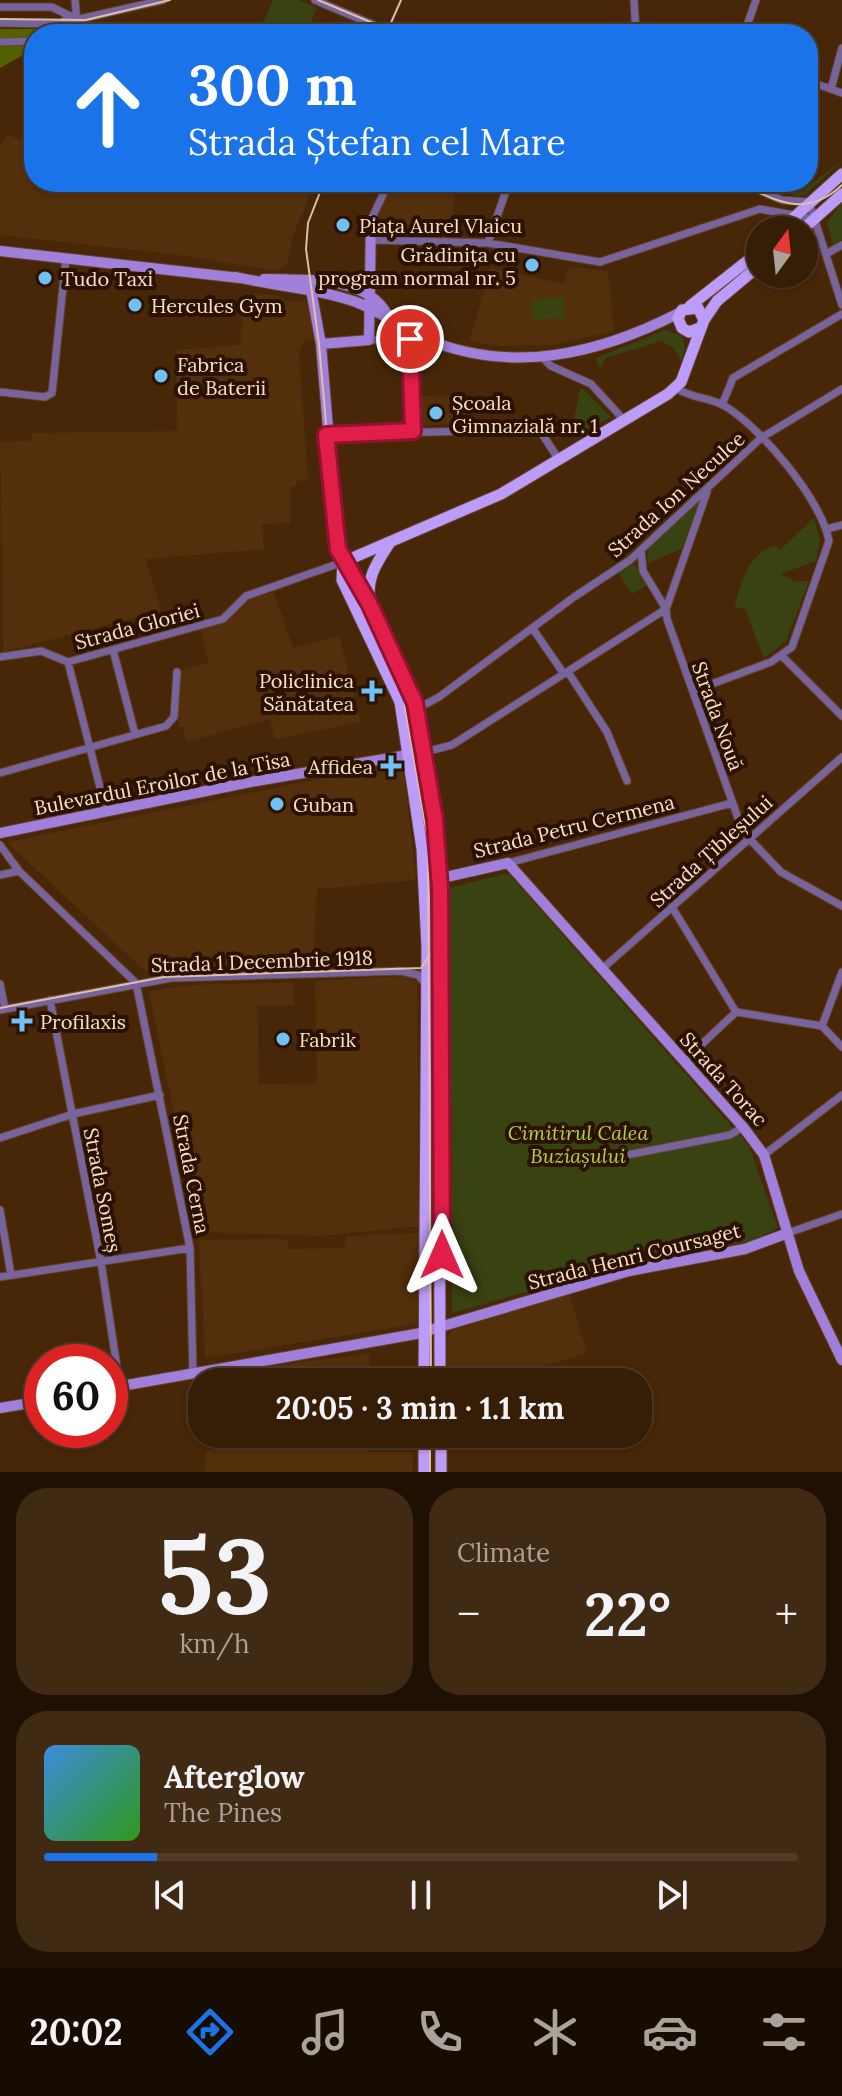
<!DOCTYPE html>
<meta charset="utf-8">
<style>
:root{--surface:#361d06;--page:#412a14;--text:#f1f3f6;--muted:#aaa29b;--line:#503b28;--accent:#1a73e8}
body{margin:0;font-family:Lora,serif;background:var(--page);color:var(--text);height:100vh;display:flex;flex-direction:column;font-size:30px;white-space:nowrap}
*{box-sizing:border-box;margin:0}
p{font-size:26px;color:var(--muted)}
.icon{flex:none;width:44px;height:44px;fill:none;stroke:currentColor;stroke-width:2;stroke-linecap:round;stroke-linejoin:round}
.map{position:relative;height:1472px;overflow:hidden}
.drawer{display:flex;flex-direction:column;gap:16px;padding:16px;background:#1e1003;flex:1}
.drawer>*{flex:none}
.guide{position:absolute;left:24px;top:24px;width:794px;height:168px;border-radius:32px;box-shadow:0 2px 6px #0004,0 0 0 2px var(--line);background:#1a73e8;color:#fff;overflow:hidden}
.needle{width:52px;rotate:15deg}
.tools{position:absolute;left:746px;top:216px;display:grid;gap:16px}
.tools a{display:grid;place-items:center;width:72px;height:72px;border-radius:50%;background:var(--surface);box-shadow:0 2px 6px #0004,0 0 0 2px var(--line);font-size:40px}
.speed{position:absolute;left:24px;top:1344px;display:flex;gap:16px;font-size:40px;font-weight:700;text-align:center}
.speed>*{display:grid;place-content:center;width:104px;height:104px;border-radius:50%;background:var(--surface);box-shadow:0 2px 6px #0004,0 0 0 2px var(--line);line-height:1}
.speed .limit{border:12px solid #d22;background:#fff;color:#111}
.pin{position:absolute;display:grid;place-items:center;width:68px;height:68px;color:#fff;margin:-34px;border:4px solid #fff;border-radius:50%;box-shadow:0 2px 8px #0007}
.me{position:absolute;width:88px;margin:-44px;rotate:0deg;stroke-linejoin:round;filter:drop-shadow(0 0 6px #0008)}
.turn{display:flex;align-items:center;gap:28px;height:168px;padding:0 32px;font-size:36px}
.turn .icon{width:104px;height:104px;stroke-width:2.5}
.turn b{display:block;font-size:56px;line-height:68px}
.big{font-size:60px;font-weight:800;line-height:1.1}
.drawer .card{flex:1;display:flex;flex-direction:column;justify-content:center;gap:12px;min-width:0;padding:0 28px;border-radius:32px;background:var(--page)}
.drawer .dial{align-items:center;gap:0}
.dial b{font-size:104px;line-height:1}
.song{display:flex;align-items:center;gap:24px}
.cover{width:96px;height:96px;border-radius:12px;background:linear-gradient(135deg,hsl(210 70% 55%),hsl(110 70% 35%))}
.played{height:8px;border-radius:4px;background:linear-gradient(90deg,var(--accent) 15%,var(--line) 15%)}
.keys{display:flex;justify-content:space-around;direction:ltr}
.heat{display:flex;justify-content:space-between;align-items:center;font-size:44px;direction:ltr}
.drawer .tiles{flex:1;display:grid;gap:16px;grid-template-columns:1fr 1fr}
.card:last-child{grid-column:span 2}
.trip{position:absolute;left:188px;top:1368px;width:464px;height:80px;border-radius:32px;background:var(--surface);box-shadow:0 2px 6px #0004,0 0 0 2px var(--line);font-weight:800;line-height:80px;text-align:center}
.menu{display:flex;height:128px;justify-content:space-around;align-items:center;background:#160c02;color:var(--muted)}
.menu .icon{width:56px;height:56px}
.menu .selected{color:var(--accent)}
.menu b{font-size:36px;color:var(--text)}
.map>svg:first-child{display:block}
.built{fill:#532f0c}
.green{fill:#394211}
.forest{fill:#536100}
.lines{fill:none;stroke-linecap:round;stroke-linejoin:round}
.street-casing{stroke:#654427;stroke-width:9}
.secondary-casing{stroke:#654427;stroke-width:12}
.primary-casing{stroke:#654427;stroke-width:13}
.street{stroke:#78649d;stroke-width:7}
.secondary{stroke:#a080db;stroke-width:10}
.primary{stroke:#bc9cf9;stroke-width:11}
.tram{stroke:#dec0aa;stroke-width:2}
.route-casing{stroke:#92132f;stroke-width:20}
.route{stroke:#e11d48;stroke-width:14}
.poi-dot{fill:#72c1f5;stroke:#2a1100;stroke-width:3}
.labels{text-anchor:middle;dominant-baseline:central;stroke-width:8;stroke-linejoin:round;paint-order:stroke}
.poi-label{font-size:20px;fill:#fbdec9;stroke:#2a1100;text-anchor:start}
.street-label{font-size:20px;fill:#fbdec9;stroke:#2a1100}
.park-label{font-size:20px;font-style:italic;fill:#b6cf3e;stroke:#2a1100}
</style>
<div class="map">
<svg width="842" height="1472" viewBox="0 0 842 1472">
<rect width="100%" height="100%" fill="#482708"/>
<!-- built -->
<path class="built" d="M34,124V182H282L310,194L292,238L287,264L277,271L172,254L0,235V147L8,135L27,142Z
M393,182L457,183L449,237L404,231L378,217Z
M568,267L608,271L614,331L553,345L496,346L469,341L491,268L564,284Z
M267,294L283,297L284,301H309L311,305L314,339L304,340L299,353L308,480L296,481V486L290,487V523L262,524L264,549L146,559L161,611L3,652L0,442L31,441L32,433L177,431L176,350L241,345L242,295Z
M454,395L455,424L418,426L417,396Z
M274,592L293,648L339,636L361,722L275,739L270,719L186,742L183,727H178L180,671L209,662L200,628L229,620L247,600Z
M403,762L416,880L317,889L313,963L145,971L7,842Z
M409,976L417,982L419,1226L321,1236L198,1232L149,991L192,985L293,982L294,1005L257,1006L259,1084L317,1083L315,981Z
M419,1233L421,1323L205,1358L199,1240L277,1239L288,1241L289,1249L345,1248L346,1236Z
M569,1294L587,1353L491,1382H446L448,1337L453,1330Z
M369,1354V1382H277L276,1365Z
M277,1434H370V1452H413V1472H205L206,1450H277Z"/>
<!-- green -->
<path class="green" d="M273,0H298L317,8L306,34L260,32Z
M842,161L805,195L796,196L766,187L769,182L801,191Z
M842,201V240L833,245L827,223Z
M564,297L565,318L533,320L532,299Z
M665,330L682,336L685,348L681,361L673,347L661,341L606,358L600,369L596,358Z
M581,387L611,417L581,434L573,422Z
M698,499L701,500L681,549L648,563L647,547Z
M814,518L820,541L816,561L780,574L795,581H809L786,641L764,658L744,607L736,609L735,605C743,577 746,559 774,545L780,550Z
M631,564L636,566L647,585L632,594L618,572Z
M508,873L749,1146L778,1228L751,1241L625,1264L452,1313V1122L445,889Z"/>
<!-- forest -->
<path class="forest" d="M0,29H64L68,31L34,34V49L0,68Z"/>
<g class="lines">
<defs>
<path id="street" d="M75,0L78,34
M315,0L395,34
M634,0L636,34
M0,7H52L76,19
M65,20L75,34
M0,23L58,24L163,0
M744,34L756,0
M0,42L34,41
M808,81L842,93
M831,89L842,48
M740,182L782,200L809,202L842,305
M371,220L389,182
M371,240L488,243L600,262L760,209L815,219
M488,243L509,182
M826,254L842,245
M409,329L413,431
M369,340L410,339
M543,358L551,366L591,384L624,420
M676,388C690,398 708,397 723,405C759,425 822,500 829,541L792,647L771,662L693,691
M0,392L45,397L52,393L66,258
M722,405L733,378L842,314
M326,435L539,429L559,460
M707,492L666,609L667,619L743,832L781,872L842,906
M827,529L842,525
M641,550L643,571L666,609
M533,629L564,674
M113,650L135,734
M782,656L842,716
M0,657L41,651L68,662
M68,662L223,619L246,596L343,562
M68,662L106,811
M568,672L607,732L627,781
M417,709L439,697L574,597L630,560L761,438L842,389
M425,752L452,745L666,609
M0,773L166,726L174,717L177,672
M0,845L19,871L136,983L190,1248L193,1374
M508,863L732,803
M0,875L19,871
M672,907L736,1012L822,1026L842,1047
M602,969L842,757
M0,984L5,1009
M50,1000L101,1262L120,1387
M0,1010L171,978L401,971L418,975L425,983
M822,1026L842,972
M684,1061L736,1012
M0,1138L73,1114L160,1095
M764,1155L842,1095
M591,1162L730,1135L743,1127
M0,1210L11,1275
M788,1233L842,1214
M0,1277L190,1248"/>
<path id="secondary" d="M0,251L240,278
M236,277C275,286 319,289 356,302C382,312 401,328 426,339C513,375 599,354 679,313
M264,279C304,280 365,275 387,314
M311,290L321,344L338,549L369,603
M321,344L369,340L371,220
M0,833L250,782L425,752
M424,882L508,863L743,1127L764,1155L799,1271L842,1360
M110,1388L416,1334L629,1271L745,1249L788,1233
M0,1408L42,1401"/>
<path id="primary" d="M780,230L842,174
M802,230L842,194
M690,306L760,251
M704,320L717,301L760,265
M389,544C375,565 366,579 370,605L417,709L435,820L439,878L440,1382
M424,1382L427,947L422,849L400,702L342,580L343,562L501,494L668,394L681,382L704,320L698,308L682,310L678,318L682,328L689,332L700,328
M424,1434V1472
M441,1472V1434"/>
</defs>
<!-- street casing -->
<use href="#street" class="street-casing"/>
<!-- secondary casing -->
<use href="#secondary" class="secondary-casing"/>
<!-- primary casing -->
<use href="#primary" class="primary-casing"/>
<!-- street -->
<use href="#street" class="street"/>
<!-- secondary -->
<use href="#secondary" class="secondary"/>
<!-- primary -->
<use href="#primary" class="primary"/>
<!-- tram -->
<path class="tram" d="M318,0L399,34
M0,19L86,20L170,0
M386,34L401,0
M324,182L308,223L306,249L319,344L337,549L404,701L428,841L431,1382
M736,182C776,200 805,220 842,185
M0,1008L164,977L421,968L432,952
M430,1434V1472"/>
</g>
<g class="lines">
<defs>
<path id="route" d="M410,339L413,431L326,435L338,549L370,605L415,703L435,820L440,889L442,1255"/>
</defs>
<!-- route casing -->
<use href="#route" class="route-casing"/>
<!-- route -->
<use href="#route" class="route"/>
</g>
<!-- markers -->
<g class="poi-dot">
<circle cx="343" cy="225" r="8"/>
<circle cx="532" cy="265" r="8"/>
<circle cx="45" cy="278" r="8"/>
<circle cx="135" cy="305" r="8"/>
<circle cx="161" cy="376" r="8"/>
<circle cx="436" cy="413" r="8"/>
<path d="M368 679h8v8h8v8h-8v8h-8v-8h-8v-8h8z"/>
<path d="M387 754h8v8h8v8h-8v8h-8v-8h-8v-8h8z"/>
<circle cx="277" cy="804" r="8"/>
<path d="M18 1009h8v8h8v8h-8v8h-8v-8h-8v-8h8z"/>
<circle cx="283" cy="1039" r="8"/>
</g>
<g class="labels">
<!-- poi labels -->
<g class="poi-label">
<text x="359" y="225">Piața Aurel Vlaicu</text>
<text x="516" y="254" text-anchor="end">Grădinița cu<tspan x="516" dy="23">program normal nr. 5</tspan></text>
<text x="61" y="278">Tudo Taxi</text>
<text x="151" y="305">Hercules Gym</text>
<text x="177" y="364">Fabrica<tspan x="177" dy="23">de Baterii</tspan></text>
<text x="452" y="402">Școala<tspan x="452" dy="23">Gimnazială nr. 1</tspan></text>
<text x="354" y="680" text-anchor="end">Policlinica<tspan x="354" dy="23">Sănătatea</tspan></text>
<text x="373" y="766" text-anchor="end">Affidea</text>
<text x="293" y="804">Guban</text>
<text x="40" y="1021">Profilaxis</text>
<text x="299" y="1039">Fabrik</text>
</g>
<!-- street labels -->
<g class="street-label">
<text transform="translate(676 494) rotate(-42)">Strada Ion Neculce</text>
<text transform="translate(137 626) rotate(-15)">Strada Gloriei</text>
<text transform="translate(718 716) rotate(70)">Strada Nouă</text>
<text transform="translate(162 783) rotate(-11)">Bulevardul Eroilor de la Tisa</text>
<text transform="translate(574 826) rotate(-14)">Strada Petru Cermena</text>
<text transform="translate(711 851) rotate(-42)">Strada Țibleșului</text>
<text transform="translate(262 961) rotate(-2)">Strada 1 Decembrie 1918</text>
<text transform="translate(724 1079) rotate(48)">Strada Torac</text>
<text transform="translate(192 1174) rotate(79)">Strada Cerna</text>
<text transform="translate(103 1190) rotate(79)">Strada Someș</text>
<text transform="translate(634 1256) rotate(-14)">Strada Henri Coursaget</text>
</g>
<!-- park labels -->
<g class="park-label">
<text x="578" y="1132">Cimitirul Calea<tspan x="578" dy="23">Buziașului</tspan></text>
</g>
</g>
</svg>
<div class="tools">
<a><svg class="needle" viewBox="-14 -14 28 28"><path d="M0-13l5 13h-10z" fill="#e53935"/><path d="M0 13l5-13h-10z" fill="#aaa29b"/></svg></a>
</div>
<div class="speed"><div class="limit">60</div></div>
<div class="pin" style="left:410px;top:339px;background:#d93025"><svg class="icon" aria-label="arrive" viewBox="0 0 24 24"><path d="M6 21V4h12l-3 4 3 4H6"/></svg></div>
<svg class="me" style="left:442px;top:1255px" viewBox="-20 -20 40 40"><path d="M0-17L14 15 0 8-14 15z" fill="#e11d48" stroke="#fff" stroke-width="4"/></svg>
<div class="trip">20:05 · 3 min · 1.1 km</div>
<div class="guide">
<div class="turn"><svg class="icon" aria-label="ahead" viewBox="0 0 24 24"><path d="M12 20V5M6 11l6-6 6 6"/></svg><div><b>300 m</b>Strada Ștefan cel Mare</div></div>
</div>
</div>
<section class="drawer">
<div class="tiles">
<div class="card dial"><b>53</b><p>km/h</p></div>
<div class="card"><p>Climate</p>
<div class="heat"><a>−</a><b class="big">22°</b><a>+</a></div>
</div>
<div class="card">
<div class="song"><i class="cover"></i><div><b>Afterglow</b><p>The Pines</p></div></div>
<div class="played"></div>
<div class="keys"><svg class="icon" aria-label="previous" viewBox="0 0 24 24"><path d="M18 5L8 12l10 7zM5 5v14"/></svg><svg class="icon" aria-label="pause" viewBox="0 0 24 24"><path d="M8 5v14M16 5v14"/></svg><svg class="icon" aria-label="next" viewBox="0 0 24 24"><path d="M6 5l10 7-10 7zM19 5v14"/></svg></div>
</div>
</div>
</section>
<nav class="menu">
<b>20:02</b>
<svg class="icon selected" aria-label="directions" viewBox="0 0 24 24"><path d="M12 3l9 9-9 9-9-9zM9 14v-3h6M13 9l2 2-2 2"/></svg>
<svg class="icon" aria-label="music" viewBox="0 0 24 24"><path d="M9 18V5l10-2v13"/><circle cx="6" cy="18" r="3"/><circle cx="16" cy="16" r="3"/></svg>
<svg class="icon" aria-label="phone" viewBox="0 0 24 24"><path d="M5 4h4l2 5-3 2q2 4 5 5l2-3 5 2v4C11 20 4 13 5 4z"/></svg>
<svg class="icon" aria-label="climate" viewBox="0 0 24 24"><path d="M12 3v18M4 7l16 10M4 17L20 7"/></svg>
<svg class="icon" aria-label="car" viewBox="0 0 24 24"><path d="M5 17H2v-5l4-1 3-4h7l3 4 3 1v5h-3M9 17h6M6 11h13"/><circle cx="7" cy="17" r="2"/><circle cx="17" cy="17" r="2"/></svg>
<svg class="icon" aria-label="filters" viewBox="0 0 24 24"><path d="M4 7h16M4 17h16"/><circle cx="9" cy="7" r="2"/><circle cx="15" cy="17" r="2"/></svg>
</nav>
